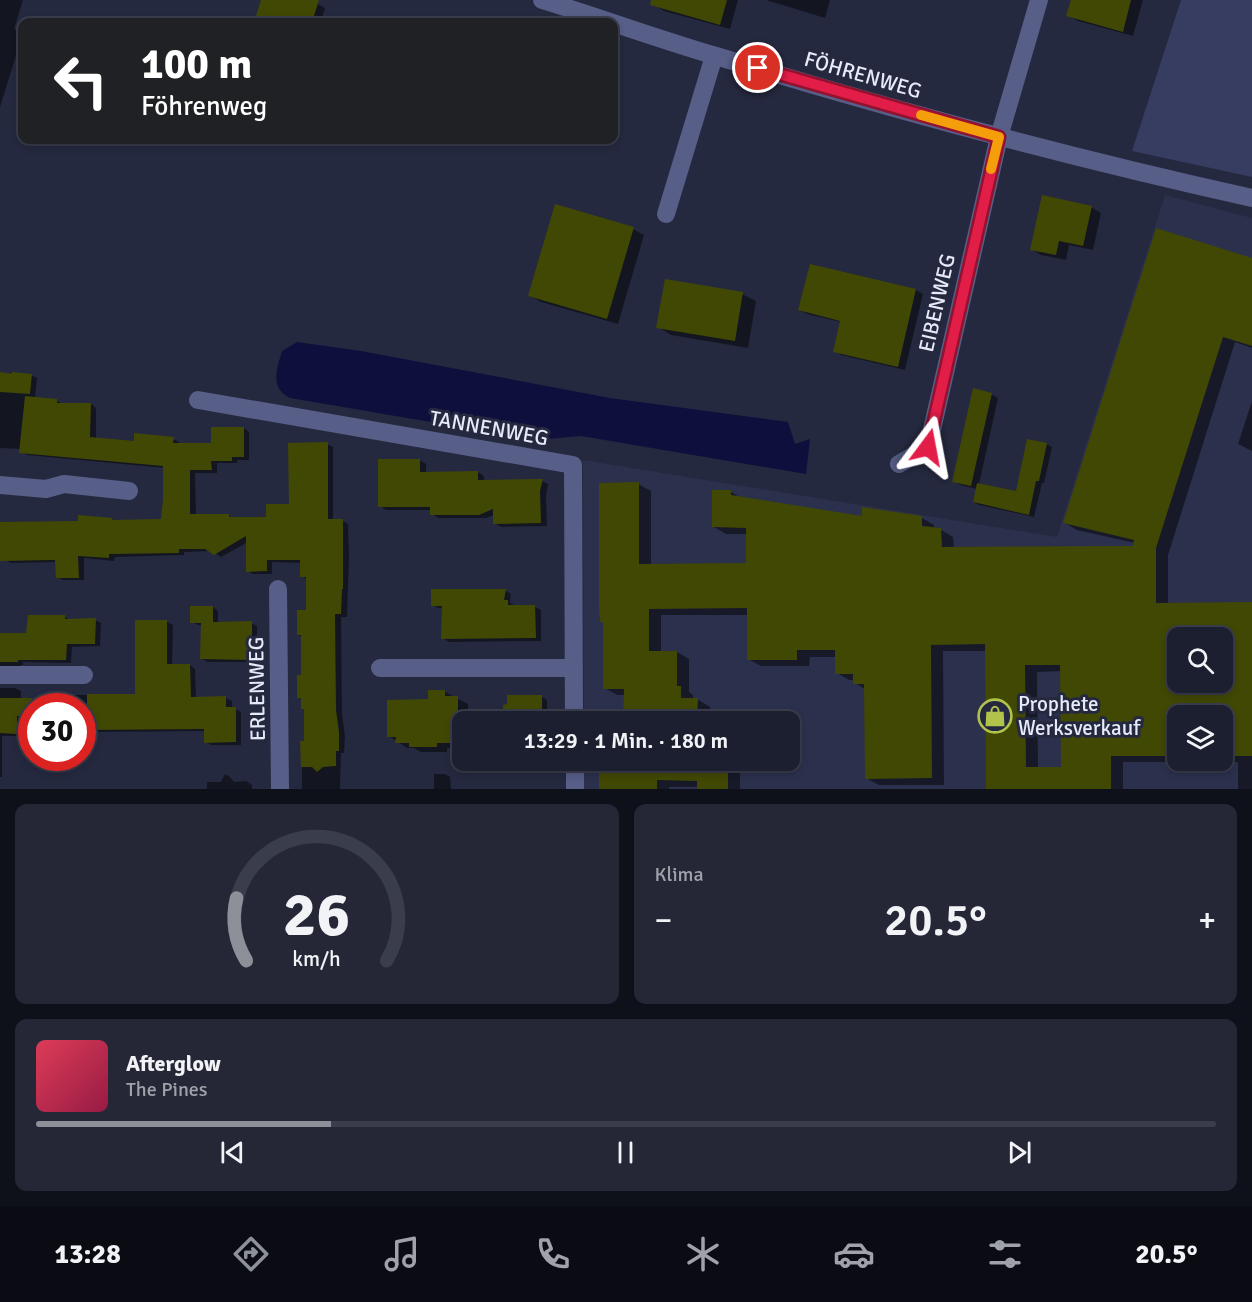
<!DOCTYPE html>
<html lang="de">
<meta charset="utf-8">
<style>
:root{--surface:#1c1f2f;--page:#252737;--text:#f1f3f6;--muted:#a0a2aa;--line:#3a3d4b;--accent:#8c9099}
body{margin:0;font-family:Signika,sans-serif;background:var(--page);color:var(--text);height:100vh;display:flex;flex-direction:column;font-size:22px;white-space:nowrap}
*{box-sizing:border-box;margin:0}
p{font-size:20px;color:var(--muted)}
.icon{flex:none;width:33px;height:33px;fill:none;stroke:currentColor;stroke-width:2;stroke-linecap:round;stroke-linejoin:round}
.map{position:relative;height:789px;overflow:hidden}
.side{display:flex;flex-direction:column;gap:15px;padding:15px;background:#0f111a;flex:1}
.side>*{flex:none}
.hud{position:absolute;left:18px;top:18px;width:600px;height:126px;border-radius:12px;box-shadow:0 3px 9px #0003,0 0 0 2px var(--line);background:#202124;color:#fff;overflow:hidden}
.controls{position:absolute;left:1167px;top:627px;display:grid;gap:12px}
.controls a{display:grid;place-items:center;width:66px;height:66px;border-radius:12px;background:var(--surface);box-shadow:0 3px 9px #0003,0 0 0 2px var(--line);font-size:30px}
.speed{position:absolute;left:18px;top:693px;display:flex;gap:12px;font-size:30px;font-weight:700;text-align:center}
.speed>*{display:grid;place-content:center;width:78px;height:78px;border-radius:50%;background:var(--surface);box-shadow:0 3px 9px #0003,0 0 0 2px var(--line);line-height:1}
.speed .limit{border:9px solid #d22;background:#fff;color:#111}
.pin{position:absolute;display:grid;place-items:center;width:51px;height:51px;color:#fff;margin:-26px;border:3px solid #fff;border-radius:50%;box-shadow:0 2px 6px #0007}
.me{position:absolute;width:66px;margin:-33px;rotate:13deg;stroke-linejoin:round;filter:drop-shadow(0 0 4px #0008)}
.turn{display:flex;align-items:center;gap:21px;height:126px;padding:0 24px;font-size:27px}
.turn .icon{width:78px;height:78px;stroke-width:2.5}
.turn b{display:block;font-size:42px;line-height:51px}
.big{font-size:45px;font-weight:600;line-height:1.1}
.side .widget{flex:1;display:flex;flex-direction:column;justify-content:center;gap:9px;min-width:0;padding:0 21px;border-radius:12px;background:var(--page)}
.side .dial{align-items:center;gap:0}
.dial svg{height:156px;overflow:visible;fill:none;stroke:var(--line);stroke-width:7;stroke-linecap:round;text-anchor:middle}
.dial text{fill:var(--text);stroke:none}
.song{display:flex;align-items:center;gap:18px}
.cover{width:72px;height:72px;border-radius:9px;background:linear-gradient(135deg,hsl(350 70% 55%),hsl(340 70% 35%))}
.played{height:6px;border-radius:3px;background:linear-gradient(90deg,var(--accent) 25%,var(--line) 25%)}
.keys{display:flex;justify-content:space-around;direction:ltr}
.heat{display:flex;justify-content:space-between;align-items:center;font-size:33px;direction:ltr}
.side .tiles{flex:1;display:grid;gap:15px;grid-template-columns:1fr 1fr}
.widget:last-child{grid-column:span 2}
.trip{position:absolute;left:452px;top:711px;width:348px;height:60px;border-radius:12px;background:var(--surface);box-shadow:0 3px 9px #0003,0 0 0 2px var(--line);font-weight:600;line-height:60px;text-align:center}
.menu{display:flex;height:96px;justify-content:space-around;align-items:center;background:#0b0c13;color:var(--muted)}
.menu .icon{width:42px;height:42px}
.menu .on{color:var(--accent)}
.menu b{font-size:27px;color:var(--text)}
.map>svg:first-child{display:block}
.built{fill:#2b304c;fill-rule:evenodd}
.green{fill:#373c61}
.water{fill:#0f0f3d}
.shadow{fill:#0007;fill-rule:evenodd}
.building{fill:#414804;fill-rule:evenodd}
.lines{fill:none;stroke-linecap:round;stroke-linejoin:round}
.minor{stroke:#575e87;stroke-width:18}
.route-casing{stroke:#92132f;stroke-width:15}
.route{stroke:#e11d48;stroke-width:10}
.slow{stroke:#f59e0b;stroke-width:10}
.labels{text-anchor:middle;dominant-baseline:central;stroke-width:6;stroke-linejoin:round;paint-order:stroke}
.street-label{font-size:21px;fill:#e6eaf9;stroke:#25293f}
.poi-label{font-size:21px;fill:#e6eaf9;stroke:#25293f;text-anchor:start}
</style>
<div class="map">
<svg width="1252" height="789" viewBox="0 0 1252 789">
<rect width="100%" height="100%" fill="#25293f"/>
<!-- built -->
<path class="built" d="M1165,195L1252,218V789H584V761L789,760V722L584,721L583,460L1057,537ZM1178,638H1222V682H1178ZM1178,716H1222V760H1178Z"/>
<!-- green -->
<path class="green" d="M1181,0H1252V177L1132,151Z"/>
<!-- water -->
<path class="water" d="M297,342L361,351L610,398L788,422L795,444L810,439L806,474L581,436L537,440L290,398C269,387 277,369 282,351Z"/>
<!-- shadow -->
<path class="shadow" d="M0,0H23L14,29L20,32L17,42L20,43L0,107Z
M262,0H305L318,4L325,8L321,21L323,22H260L256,21Z
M656,0H738L730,29L664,11L655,5Z
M766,0H830L825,18Z
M1072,0H1143L1133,36L1078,21L1068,15Z
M1091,207L1101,213L1093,250L1069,245L1066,260L1041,255L1031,249Z
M633,229L644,235L618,324L541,302L529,295Z
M1252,260V348L1235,342L1168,555V604H1252V789H1238V762H1123V789H987L986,651H943L944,785H879L866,778V690L855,683V680H849L837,673V657H810L809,666H761L748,659V615H661V652H677L689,659V692L693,695V699H697L710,707V722H625V695H617L605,688L638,484L651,491V565H748V534H726L714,527L731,492L741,498L864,517L922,518L934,525V529L941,530L953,537L954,548L1135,547V543L1077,530L1065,523ZM1178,638H1222V682H1178ZM1062,671V768L1038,769L1037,672ZM1178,716H1222V760H1178Z
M811,265L916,290L923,294L905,370L841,355L834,351L841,322L807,314L800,310Z
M742,294L756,301L748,348L671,335L658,327Z
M0,374L31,375L37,378L35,399L57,401L63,404H91L96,408V439L135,443L173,439L179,442V445H212L244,428L249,432V460H237V463H217V473H195L196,516H229L234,519H267L290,506L327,444L333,447V521H343L348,524L349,558L347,617H341L342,714L345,736L344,753H341L340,789H302V743L306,742V710L302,699L299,697L302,677L303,637L298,635L308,611V580L302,576V563L272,562V574H253L248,571V542L221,557L212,551L184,552V555L115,557L114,561L84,558V580H63L57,577V562L11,563L5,560L79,523L80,516L112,519L117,522L163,521L165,468L27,455L21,452V449L0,448Z
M991,394L998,398L979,484L1017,493L1047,444L1052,447L1044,483H1042L1034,517L979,505L974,502L977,489L960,485L954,481Z
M1252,401V451L1238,444Z
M419,460L426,464V473L478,472L484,476V481H542L548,484L546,496L547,526L501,527L494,523V515L486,518H438L432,514V510H386L380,506Z
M433,591H506L511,594L510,603L514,605V607H535L541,610V641L449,642L443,638V608H438L433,605Z
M213,607L218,611V623H251L257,626V662H207L201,658L202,625H198L192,622Z
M65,617L70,620H95L101,623L100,646L72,647L71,663L23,662V665H20V666H6L0,669V634L28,635Z
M167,622L173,625L172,665H190L195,669L196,698H226L232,701V709H235L241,712V745H211L206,742V731L94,732L89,729V721H82V706H32V721H23L22,736H2V777H0V688H15L21,691V700H49V695H136Z
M445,692L468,704V722H462V742H460V748H447V752H421L414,748H407L389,736L430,701Z
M542,697L547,700V722H504Z
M601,760H740V789H698V787H669V789H601Z
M225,774L230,777L234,782L246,781L252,785V789H207V782H221Z
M434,774H445L450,777L451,789H434Z"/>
<!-- building -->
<path class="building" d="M261,0H319L312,22H254Z
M651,0H727L720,25L650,5Z
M1071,0H1131L1123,32L1066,16Z
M1042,195L1092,206L1083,246L1059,241L1056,255L1030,250Z
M555,204L634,227L607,319L528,296Z
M1156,228L1252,258V346L1223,337L1156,548V603L1252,602V756H1222V716H1178V756H1111V789H986L985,644L931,645L932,778L865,779L864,684H853V674H835V650H797V660H747V608L649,609V651H677V686H681V698H698L697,722H623L624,689H603V622H600L599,609V483L639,482V564L746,563V528L712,527V490H731V495L862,516V507L922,516V526L941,528L942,547L1133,546L1134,540L1063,523ZM1178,638H1222V682H1178ZM1025,665H1060L1061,767H1026Z
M810,264L916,289L898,367L833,352L840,321L798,310Z
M665,279L743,292L735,341L656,328Z
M0,372L12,374V372L32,374L30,394L0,392Z
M973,388L992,393L971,486L952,482Z
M25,396L57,399V403H91L90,437L134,441V433L174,437L173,443H211V427H244V457H232V461H211L212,470H190V514H229V517H266V504H289L288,443L328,442V519H343V589H342L341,614H335L336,710L339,732V751H336V766L323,767L317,772L312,767H301L300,741H304V709H301V698H297V675H301V635H297V610H306V577H300V560H267V571L246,572V536L214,555L205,549H179V553L109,554V558L78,556L79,578H56L55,560L0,561V522L78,521V515L113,518L112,520L161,519L163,500V466L19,453Z
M1027,439L1047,443L1039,481H1036L1029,515L973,502L977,483L1016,491Z
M378,459H420V472L478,471V480L543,479L540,491L541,523L493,524V509L479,515H430V507H378Z
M431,589H506L504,600H508V605H535L536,638L441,639L442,606H431Z
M190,606H213V622L252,621V660L200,659L201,623H190Z
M28,615H65V619L96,618L95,644H67L66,660H18V662H0V633H26Z
M135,620H167V664H190L191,697L226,696V707H236V742L204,743V729L87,730V694H135Z
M428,690H445V696H458V737H450V743H437V747H409V743H395L396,737H387V700L428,699Z
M507,695H542V722H503V705L507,704Z
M0,698H32V716H17V734L0,733Z
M599,760H656V763L697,764V760H728V789H697V781L657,780V789H599Z"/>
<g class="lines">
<!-- minor -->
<path class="minor" d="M542,0C601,18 658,39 716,56C893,110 1071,158 1252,198
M666,214L714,56
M198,400L573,465L574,722
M899,464L928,447L999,137L1039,0
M0,485L46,489L64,484L129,491
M278,589L280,789
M380,668H574
M0,675H84
M575,760V789"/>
</g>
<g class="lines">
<defs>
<path id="route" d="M758,68L999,137L928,447"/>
</defs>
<!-- route casing -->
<use href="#route" class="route-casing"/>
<!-- route -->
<use href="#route" class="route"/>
<!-- slow -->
<path class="slow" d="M921,115L999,137L991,169"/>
</g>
<!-- icons -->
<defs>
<symbol id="shop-ring" viewBox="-11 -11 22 22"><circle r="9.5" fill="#25293f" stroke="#b2c34c" stroke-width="1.5"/><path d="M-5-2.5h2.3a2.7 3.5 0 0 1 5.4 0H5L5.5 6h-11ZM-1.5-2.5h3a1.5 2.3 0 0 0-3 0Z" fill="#b2c34c"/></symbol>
</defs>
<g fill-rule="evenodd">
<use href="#shop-ring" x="976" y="697" width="38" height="38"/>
</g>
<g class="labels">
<!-- street labels -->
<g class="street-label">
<text transform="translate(863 75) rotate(16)">FÖHRENWEG</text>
<text transform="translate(937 303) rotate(-77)">EIBENWEG</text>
<text transform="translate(489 428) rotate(10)">TANNENWEG</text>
<text transform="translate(257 689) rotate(-91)">ERLENWEG</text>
</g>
<!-- poi labels -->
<g class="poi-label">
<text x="1018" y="704">Prophete<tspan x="1018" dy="24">Werksverkauf</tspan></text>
</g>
</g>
</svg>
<div class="controls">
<a><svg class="icon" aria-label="search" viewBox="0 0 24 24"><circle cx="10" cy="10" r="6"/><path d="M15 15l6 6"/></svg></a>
<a><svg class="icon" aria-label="layers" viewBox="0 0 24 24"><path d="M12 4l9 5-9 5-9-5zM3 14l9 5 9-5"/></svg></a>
</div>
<div class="speed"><div class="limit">30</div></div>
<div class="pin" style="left:758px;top:68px;background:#d93025"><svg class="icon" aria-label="arrive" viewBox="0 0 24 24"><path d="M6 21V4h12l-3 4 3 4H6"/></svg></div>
<svg class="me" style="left:928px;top:447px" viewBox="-20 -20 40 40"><path d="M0-17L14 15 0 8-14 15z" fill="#e11d48" stroke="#fff" stroke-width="4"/></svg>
<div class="trip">13:29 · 1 Min. · 180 m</div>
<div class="hud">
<div class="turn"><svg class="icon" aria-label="left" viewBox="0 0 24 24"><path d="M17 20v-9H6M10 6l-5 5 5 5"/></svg><div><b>100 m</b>Föhrenweg</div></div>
</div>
</div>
<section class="side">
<div class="tiles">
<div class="widget dial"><svg viewBox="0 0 100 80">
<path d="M14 69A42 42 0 1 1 86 69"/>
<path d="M14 69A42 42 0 0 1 9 37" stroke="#8c9099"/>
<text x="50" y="56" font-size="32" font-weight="700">26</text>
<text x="50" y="72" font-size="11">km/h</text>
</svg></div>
<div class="widget"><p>Klima</p>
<div class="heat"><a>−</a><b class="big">20.5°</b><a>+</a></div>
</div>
<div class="widget">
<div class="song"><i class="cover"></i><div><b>Afterglow</b><p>The Pines</p></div></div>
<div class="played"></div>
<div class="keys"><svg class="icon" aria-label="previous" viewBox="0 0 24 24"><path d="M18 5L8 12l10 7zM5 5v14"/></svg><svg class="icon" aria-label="pause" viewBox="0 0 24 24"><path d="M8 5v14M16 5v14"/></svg><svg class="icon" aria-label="next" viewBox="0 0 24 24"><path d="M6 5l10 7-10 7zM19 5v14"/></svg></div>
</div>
</div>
</section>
<nav class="menu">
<b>13:28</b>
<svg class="icon on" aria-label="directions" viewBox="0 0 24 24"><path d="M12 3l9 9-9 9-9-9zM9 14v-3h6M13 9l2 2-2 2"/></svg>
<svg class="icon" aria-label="music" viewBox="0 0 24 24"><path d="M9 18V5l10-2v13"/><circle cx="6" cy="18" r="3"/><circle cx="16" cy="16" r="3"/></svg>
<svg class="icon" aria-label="phone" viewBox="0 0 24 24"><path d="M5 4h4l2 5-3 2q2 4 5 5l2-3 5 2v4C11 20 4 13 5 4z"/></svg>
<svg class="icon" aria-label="climate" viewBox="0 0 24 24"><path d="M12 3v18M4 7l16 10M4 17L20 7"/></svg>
<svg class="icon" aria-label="car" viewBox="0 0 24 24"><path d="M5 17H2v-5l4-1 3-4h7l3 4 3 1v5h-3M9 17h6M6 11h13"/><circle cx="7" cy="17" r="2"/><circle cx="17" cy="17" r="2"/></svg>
<svg class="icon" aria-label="filters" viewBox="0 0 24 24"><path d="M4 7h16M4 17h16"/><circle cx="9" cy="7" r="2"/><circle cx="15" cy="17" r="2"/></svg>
<b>20.5°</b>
</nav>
